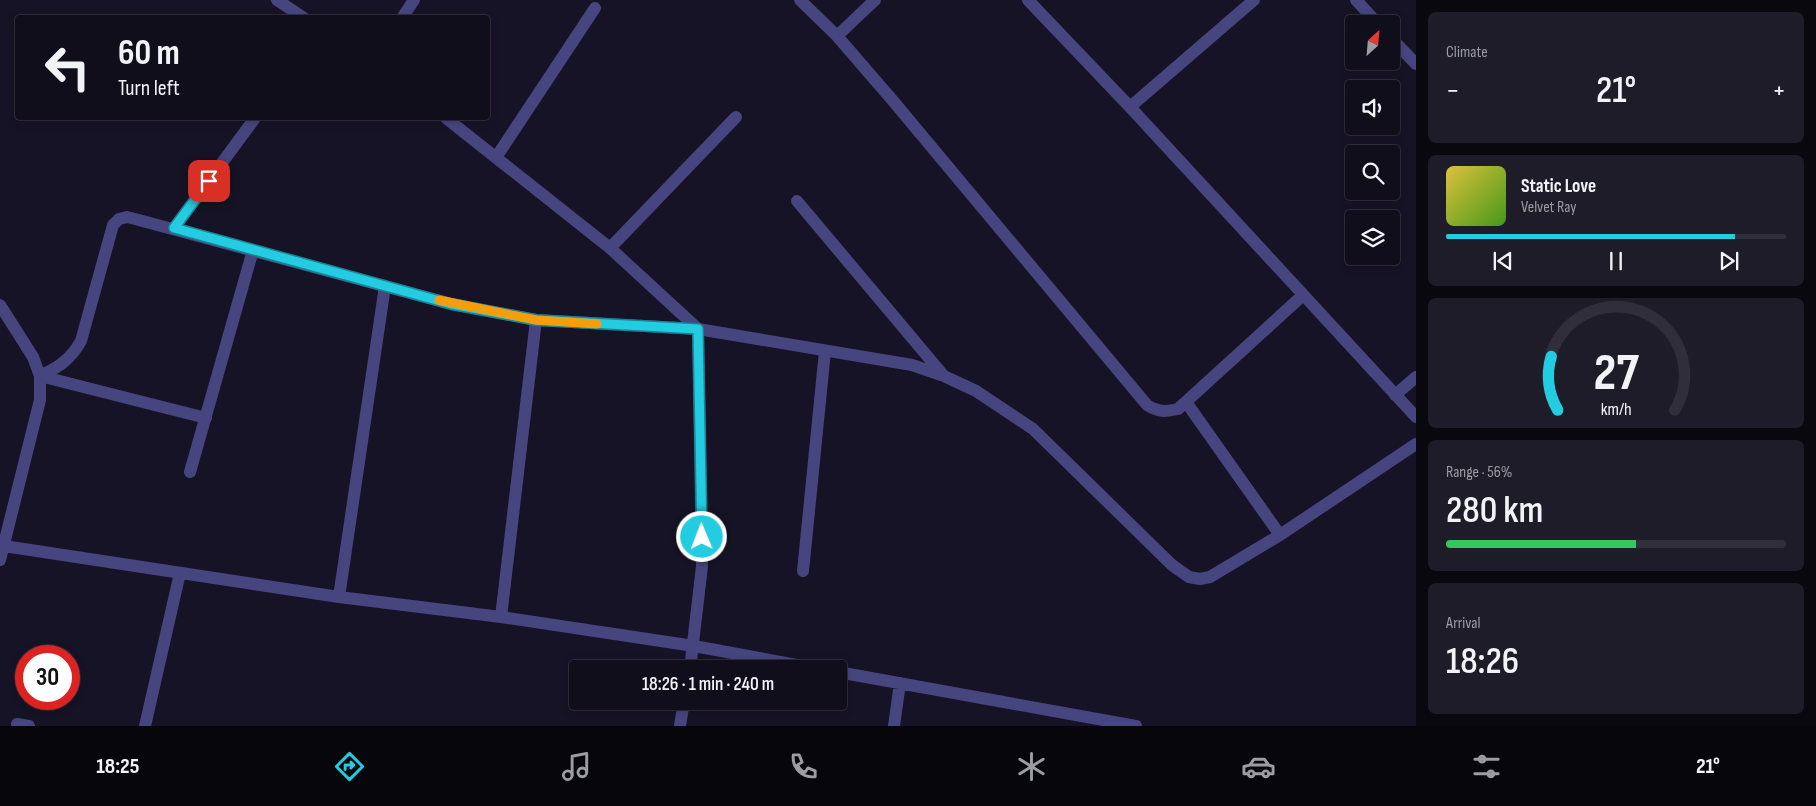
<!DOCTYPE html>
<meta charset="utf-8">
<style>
:root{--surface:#110e1c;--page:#1e1c29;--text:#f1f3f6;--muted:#9c9ca3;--line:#302e3b;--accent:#23cce0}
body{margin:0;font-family:"Sofia Sans Condensed",sans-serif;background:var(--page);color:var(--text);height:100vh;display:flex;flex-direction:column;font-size:19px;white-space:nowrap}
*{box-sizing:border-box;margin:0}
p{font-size:16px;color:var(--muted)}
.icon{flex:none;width:28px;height:28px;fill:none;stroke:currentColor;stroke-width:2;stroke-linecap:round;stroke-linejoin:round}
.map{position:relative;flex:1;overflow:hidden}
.details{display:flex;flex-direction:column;gap:12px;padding:12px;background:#09080f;width:400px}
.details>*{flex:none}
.guide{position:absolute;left:15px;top:15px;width:475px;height:105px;border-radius:5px;box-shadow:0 2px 8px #0003,0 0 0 1px var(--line);background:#110e1c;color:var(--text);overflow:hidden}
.needle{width:32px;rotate:26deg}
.tools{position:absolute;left:1345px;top:15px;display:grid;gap:10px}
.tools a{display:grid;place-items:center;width:55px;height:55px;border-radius:5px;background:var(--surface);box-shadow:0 2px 8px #0003,0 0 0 1px var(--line);font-size:25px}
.speed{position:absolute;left:15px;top:645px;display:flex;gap:10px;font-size:25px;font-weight:700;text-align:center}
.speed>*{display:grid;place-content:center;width:65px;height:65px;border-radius:50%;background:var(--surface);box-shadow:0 2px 8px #0003,0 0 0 1px var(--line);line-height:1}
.speed .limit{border:8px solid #d22;background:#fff;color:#111}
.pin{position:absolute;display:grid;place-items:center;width:42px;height:42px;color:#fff;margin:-21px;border-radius:10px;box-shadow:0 2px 8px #0006}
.me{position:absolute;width:55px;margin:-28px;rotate:359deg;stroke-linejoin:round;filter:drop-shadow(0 0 4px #0008)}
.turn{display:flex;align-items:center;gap:18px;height:105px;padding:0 20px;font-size:22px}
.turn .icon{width:65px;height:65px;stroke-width:2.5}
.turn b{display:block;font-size:35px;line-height:42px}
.big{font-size:38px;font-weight:600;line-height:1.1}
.details .widget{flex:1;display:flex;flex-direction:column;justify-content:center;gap:8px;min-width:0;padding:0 18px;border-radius:8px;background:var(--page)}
.details .dial{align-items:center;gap:0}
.dial svg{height:130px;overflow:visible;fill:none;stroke:var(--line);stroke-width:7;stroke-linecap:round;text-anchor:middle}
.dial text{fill:var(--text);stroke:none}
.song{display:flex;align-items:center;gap:15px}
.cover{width:60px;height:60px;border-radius:8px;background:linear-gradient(135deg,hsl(50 70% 55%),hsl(100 70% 35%))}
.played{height:5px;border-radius:2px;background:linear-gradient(90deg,var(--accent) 85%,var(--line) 85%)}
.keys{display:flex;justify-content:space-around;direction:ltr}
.heat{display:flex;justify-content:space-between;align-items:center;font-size:28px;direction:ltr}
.charge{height:8px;border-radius:4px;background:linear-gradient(90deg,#34c759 56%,var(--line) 0)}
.trip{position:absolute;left:569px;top:660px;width:278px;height:50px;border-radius:5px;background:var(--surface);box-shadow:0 2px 8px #0003,0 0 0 1px var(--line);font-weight:600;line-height:50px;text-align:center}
.dock{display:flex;height:80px;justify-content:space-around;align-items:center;background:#07060b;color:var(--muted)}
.dock .icon{width:35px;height:35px}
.dock .on{color:var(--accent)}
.dock b{font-size:22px;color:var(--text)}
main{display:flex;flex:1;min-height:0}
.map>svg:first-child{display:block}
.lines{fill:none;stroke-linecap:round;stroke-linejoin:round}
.minor{stroke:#47457f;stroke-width:12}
.route-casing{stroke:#178592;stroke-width:12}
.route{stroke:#23cce0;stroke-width:9}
.slow{stroke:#f59e0b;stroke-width:9}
</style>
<main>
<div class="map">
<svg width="1416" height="726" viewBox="0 0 1416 726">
<rect width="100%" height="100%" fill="#171326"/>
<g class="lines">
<!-- minor -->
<path class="minor" d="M277,0L304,18
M800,0L837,36L894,102L1147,405C1158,412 1165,412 1178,409L1302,296
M1028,0L1130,107L1416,417
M1356,0L1378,24
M402,18L414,0
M837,36L875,0
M1391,38L1416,64
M1130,107L1254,0
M446,118L610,248L698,329L702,566L690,669
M497,156L595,8
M797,201L944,376
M174,228L255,118
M610,248L736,117
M0,305L33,357L40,376V400L0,560
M40,376C59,367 70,360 81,341L113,225L119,219L127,217L135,219L451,304L536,320L698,329L912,365L944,376L976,391L1033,429L1172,565L1189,577L1200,579L1210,577L1280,535L1416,444
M40,376L206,418
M1395,395L1416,377
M1186,402L1280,535
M190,472L253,250
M4,546L339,597L501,617L694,646L819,669
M803,571L825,351
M339,597L385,286
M501,617L536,320
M838,672L1136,726
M17,724L29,726
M145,726L180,573
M680,726L684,701
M894,726L900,683"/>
</g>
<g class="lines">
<defs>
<path id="route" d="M209,181L174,228L451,304L536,320L698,329L702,537"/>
</defs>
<!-- route casing -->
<use href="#route" class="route-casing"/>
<!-- route -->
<use href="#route" class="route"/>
<!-- slow -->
<path class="slow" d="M439,300L536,320L597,324"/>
</g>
</svg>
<div class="tools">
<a><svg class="needle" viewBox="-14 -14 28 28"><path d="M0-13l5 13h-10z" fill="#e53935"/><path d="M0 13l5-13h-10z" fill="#9c9ca3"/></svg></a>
<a><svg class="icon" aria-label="sound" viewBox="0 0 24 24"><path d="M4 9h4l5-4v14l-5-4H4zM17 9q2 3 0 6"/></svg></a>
<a><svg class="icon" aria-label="search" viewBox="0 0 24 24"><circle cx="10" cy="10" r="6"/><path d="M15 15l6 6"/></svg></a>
<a><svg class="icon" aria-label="layers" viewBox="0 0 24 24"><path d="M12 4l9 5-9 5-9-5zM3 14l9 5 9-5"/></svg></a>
</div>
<div class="speed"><div class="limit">30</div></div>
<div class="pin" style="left:209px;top:181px;background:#d93025"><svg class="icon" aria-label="arrive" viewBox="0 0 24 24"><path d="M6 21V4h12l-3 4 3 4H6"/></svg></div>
<svg class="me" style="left:702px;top:537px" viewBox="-20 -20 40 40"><circle r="17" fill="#23cce0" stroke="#fff" stroke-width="3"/><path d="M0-11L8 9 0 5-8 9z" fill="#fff"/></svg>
<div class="trip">18:26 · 1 min · 240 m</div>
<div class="guide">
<div class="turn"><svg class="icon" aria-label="left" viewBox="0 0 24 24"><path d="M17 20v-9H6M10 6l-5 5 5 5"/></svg><div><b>60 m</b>Turn left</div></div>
</div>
</div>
<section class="details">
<div class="widget"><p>Climate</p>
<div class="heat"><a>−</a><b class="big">21°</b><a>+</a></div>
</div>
<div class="widget">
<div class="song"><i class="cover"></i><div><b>Static Love</b><p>Velvet Ray</p></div></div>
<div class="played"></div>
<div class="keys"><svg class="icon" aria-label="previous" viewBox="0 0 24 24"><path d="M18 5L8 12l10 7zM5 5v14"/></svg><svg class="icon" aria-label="pause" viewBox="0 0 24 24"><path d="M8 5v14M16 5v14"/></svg><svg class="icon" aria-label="next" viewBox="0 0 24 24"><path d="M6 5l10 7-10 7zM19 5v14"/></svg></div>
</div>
<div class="widget dial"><svg viewBox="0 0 100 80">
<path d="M14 69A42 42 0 1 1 86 69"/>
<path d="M14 69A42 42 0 0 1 10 36" stroke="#23cce0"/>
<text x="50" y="56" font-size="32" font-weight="700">27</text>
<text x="50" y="72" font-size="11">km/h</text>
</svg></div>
<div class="widget"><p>Range · 56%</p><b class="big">280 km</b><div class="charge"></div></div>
<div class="widget"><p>Arrival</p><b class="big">18:26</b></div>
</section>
</main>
<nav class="dock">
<b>18:25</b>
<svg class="icon on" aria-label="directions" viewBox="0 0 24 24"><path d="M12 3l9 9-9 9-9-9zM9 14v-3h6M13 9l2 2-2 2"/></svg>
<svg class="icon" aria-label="music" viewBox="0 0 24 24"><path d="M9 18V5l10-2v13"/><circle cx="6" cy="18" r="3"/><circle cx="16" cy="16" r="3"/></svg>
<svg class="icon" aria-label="phone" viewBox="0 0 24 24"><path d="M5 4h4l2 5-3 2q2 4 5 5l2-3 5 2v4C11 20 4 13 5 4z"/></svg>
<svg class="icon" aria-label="climate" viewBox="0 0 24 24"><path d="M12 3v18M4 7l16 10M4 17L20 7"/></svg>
<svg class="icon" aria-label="car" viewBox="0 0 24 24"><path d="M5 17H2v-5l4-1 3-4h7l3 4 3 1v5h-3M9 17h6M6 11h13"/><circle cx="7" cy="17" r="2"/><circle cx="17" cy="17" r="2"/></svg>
<svg class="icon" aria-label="filters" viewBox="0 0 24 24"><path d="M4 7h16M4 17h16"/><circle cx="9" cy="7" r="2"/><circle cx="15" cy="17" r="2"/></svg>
<b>21°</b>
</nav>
